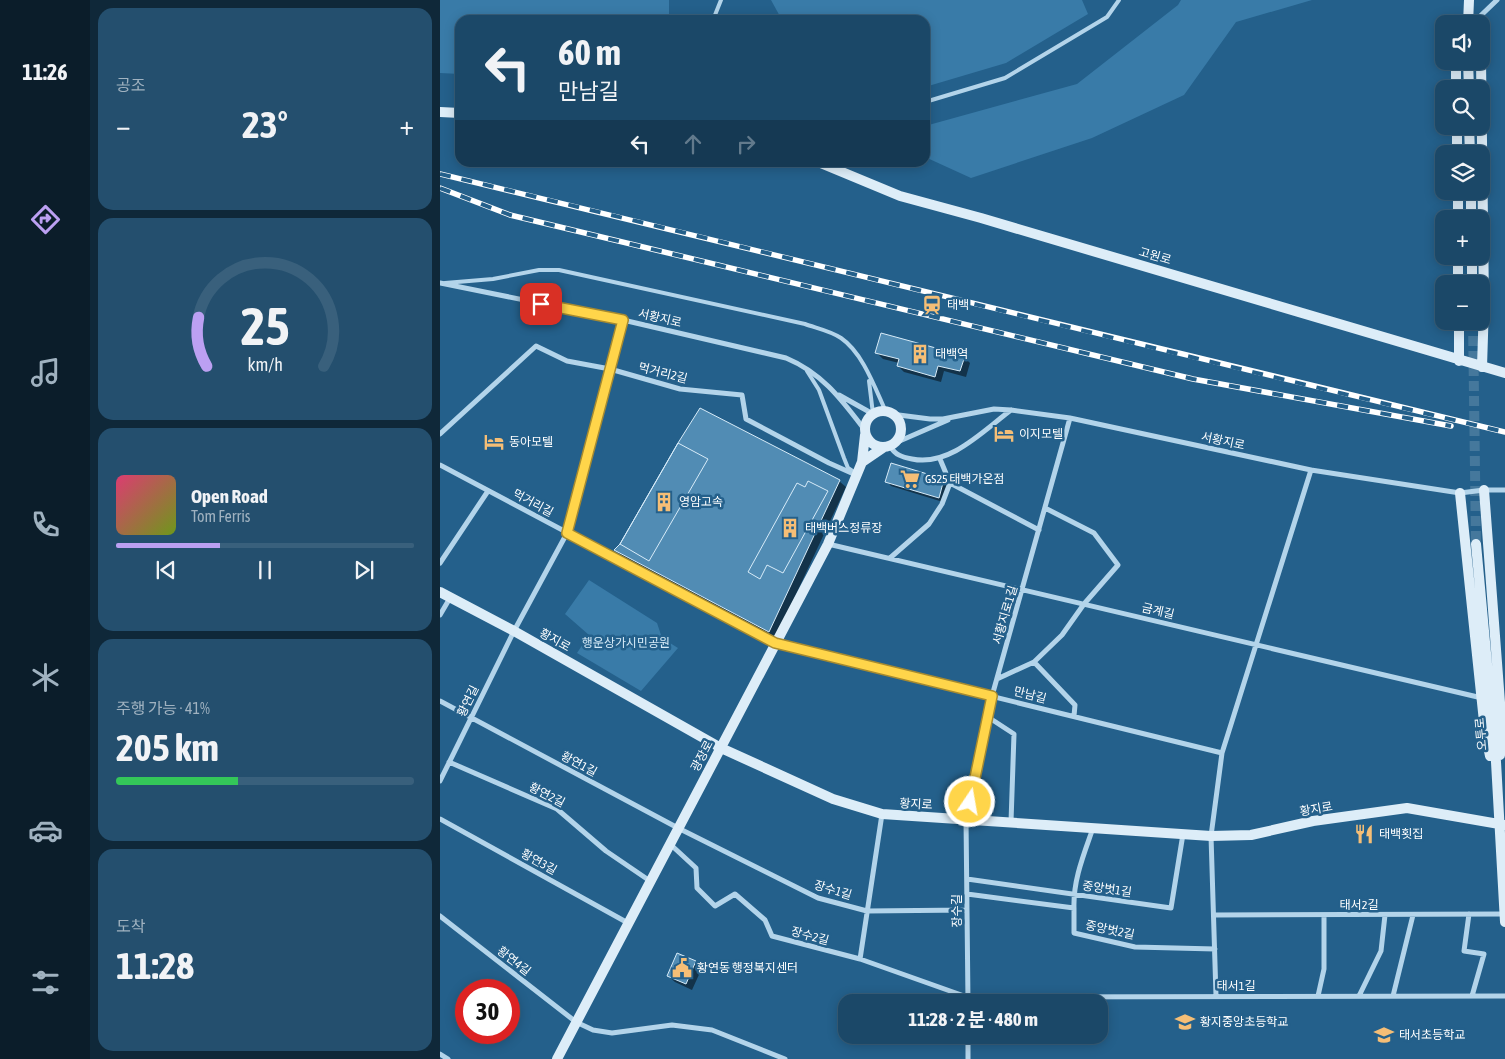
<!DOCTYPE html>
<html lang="ko">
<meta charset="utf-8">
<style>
:root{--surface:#1b4868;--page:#244f6e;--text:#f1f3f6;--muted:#a0b2c0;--line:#39607c;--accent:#bca0f2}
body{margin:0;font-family:"Asap Condensed","Noto Sans KR",sans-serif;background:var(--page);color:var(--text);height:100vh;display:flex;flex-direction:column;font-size:19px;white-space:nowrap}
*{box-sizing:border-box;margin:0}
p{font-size:16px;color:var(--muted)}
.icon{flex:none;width:28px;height:28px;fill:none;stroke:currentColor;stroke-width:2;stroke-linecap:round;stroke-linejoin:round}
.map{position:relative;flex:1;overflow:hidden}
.side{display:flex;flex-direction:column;gap:8px;padding:8px;background:#0f2839;width:350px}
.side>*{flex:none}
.top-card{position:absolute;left:15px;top:15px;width:475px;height:152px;border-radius:15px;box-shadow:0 2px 12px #0003,0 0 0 1px var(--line);background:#1b4868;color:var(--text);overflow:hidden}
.buttons{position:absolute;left:995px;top:15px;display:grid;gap:10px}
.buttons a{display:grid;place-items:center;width:55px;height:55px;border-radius:10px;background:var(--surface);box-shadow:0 2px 12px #0003,0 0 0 1px var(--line);font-size:25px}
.speed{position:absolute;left:15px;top:979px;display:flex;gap:10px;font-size:25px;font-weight:700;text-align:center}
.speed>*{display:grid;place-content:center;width:65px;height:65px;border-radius:50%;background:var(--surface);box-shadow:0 2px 12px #0003,0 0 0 1px var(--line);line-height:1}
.speed .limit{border:8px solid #d22;background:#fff;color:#111}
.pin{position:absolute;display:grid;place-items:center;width:42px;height:42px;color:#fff;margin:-21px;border-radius:10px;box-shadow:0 2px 8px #0006}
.me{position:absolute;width:55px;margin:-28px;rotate:12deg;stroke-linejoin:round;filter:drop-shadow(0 0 4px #0008)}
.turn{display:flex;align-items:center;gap:18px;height:105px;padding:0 20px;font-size:22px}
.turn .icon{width:65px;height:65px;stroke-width:2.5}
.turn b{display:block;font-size:35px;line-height:42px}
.lanes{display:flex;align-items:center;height:48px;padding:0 20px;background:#0003;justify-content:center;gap:25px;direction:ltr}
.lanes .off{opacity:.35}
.big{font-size:38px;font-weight:700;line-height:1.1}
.side .widget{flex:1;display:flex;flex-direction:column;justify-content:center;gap:8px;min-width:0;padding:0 18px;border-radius:15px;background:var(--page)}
.side .dial{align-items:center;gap:0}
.dial svg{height:130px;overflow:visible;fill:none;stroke:var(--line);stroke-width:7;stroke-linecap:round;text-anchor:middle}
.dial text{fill:var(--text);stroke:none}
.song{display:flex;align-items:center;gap:15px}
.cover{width:60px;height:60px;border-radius:8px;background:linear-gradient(135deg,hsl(340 70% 55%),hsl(80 70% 35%))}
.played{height:5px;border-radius:2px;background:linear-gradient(90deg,var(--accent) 35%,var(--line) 35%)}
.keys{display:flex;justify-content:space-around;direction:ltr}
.heat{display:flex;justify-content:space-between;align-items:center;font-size:28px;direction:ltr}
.charge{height:8px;border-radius:4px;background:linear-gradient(90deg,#34c759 41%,var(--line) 0)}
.trip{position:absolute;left:398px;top:994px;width:270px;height:50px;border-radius:15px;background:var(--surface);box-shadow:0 2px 12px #0003,0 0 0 1px var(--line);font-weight:700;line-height:50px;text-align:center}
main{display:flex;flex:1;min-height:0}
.menu{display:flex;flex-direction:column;width:90px;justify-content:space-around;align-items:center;background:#0b1d2a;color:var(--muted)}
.menu .icon{width:35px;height:35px}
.menu .selected{color:var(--accent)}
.menu b{font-size:22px;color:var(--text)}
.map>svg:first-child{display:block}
.green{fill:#397ba8}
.shadow{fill:#0007}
.building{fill:#518cb4;stroke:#d7ebf8}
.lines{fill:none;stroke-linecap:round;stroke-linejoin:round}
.secondary-tunnel{stroke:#45789c;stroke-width:10;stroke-dasharray:10 5;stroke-linecap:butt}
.lane{stroke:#b3d4ea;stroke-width:4}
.street{stroke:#b3d4ea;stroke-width:5}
.secondary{stroke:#ddedf8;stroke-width:10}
.rail-casing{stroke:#fff;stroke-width:5.5}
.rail{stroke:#24608b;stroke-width:4;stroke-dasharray:11;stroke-linecap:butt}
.route-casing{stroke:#a68a30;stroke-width:12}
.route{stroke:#ffd54a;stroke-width:9}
.labels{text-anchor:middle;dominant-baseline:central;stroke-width:5;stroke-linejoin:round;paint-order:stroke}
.street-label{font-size:12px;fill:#fff;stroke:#24608b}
.poi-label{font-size:12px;fill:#fff;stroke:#24608b;text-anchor:start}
.park-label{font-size:12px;fill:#d7ebf8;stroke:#24608b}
</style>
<main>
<nav class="menu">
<b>11:26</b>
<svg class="icon selected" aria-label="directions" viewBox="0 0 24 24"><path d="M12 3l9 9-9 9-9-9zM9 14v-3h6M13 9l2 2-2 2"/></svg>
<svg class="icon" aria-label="music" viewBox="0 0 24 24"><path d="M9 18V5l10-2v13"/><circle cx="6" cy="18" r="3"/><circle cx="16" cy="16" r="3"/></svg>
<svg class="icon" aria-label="phone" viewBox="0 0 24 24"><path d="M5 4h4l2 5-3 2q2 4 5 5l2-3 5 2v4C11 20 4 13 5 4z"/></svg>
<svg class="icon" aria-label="climate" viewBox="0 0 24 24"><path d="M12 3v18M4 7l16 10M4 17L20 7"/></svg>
<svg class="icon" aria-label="car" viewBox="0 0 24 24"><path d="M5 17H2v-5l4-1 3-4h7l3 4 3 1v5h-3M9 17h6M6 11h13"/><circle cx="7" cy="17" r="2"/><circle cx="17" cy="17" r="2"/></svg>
<svg class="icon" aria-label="filters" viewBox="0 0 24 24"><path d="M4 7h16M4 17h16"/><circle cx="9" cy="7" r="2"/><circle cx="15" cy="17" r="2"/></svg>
</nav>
<section class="side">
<div class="widget"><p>공조</p>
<div class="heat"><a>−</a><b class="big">23°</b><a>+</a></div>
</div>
<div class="widget dial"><svg viewBox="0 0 100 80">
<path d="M14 69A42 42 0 1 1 86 69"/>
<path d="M14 69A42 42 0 0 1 9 39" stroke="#bca0f2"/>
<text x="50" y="56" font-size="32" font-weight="700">25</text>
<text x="50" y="72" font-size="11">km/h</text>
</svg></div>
<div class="widget">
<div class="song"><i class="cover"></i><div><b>Open Road</b><p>Tom Ferris</p></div></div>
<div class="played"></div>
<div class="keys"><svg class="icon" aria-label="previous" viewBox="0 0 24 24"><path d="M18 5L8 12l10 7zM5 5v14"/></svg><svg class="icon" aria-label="pause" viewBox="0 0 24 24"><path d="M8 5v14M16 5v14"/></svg><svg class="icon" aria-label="next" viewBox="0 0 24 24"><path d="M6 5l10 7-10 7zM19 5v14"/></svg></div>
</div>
<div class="widget"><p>주행 가능 · 41%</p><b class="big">205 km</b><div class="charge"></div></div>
<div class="widget"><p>도착</p><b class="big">11:28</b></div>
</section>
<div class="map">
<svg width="1065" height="1059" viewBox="0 0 1065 1059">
<rect width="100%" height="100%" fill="#24608b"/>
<!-- green -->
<path class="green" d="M0,0H229V20H20V74L0,73Z
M331,0H642L648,14L566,63L485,87V20H342Z
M741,0H872L796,22L744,95L652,138L531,178L485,157V126L637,84L738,5Z
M149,580L217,623L222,638L238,648L201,691L137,653L149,635L125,614Z"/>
<!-- shadow -->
<path class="shadow" d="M437,353L524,357L530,363L526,377L504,371L501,382L464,372L458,366L459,363L443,359Z
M504,480L508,485L503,502L451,486L447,481Z
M399,481L406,487L336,637L182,556L176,550Z
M238,954L256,962L262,968L252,990L235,982L228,976Z"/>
<!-- building -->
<path class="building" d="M441,333L525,356L520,371L498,366L495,377L457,366L459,359L435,353Z
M260,408L400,480L329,632L174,550L180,544L238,443Z
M238,443L268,459L209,561L180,544Z
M451,463L504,479L499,498L445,482Z
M368,481L388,491L343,573L327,565L320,579L308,572L357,483L365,487Z
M237,953L256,961L246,984L227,976Z"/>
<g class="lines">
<!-- secondary-tunnel -->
<path class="secondary-tunnel" d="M1033,321L1036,544"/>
<!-- lane -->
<path class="lane" d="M273,20L281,0
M485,102L565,78L667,17L679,0
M5,283L53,279L99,270H119L365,324C376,328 391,331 401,338C423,353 435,388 446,412
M367,371L379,390L404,458L408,468L414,472
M429,381L433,414"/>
<!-- street -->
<path class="street" d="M1032,24L1057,0
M0,283L183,320L346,358C382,373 401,399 424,429
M399,395L433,414
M451,414L490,419H503L554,409L571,410L630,418L871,470L1020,493L1044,490H1065
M0,434L96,346L127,361L170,369L240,389L302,395L306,419L389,463L416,475
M455,443L508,420
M450,446C455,455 462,457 472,459C509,467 543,431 571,410
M0,465L335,643L782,753
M510,483L599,530
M388,544L1042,698
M450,558L489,524L502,504L510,483L500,459
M0,563L48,491
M0,615L10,598
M594,662L635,705L634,716
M557,679L594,662L622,635L644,604L678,565L654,533L605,508
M0,701L238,828L378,898L427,911L527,910
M548,717L574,734L571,822
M9,762L117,809L166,851L210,881
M0,781L74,631L127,533L183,320
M0,819L188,923
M230,844L256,868L257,888L275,906L295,894L325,920L332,936L420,959L527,997L1065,996
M527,879L731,908L743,834
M527,894L634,908V933L695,947L775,949
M634,908C633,880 644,854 653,828
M1029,914L1024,951L1044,954L1032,996
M774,915L1065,914
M0,916L136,1022L153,1030L172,1033L232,1025L272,1030L345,1059
M420,959L442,814
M776,996L771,836L782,753L871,470
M878,996L884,969V915
M919,996L941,951L945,915
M953,996L973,915
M528,1002L526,819L552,696L630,418
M528,1035V1059
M0,1054L8,1059"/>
<!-- secondary -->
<path class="secondary" d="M1028,24L1029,0
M1041,60L1044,304L1042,367
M1028,61L1029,89
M1016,89V66L1018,61
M0,112L20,113
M1017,126V154
M1029,126L1030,154
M378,162L460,196L541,218L1065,373
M1018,191V219
M1031,191V219
M1018,256V284
M1032,256V284
M1019,321V361
M425 429a18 18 0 1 1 36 0a18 18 0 1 1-36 0Z
M422,462L444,447
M1044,490L1062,729L1060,755
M1020,493L1045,731L1050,756
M1036,544L1056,762L1065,922
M0,592L74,631L281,748L393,799L442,814L771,836L811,835L873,821L967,808L1065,825
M117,1059L388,544L422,462L425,435"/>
<defs>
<path id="rail" d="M0,174C355,258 709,349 1065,432
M0,188L70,215L753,379L1011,426"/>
</defs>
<!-- rail casing -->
<use href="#rail" class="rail-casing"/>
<!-- rail -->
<use href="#rail" class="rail"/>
</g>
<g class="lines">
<defs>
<path id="route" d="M101,304L183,320L127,533L335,643L552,696L530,802"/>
</defs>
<!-- route casing -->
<use href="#route" class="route-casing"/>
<!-- route -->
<use href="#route" class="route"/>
</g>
<!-- icons -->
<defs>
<symbol id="station-bare" viewBox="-9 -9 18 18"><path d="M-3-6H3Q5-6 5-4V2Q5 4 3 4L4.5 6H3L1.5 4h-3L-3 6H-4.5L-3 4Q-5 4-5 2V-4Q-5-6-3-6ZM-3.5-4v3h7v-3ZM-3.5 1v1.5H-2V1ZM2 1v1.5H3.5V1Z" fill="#f5be76" stroke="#24608b" stroke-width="2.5" paint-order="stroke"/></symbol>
<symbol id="building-bare" viewBox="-9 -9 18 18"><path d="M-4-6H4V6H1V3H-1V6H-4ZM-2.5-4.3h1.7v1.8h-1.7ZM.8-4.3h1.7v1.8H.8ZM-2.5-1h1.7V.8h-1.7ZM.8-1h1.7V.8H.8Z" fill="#f5be76" stroke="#24608b" stroke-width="2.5" paint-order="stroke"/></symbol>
<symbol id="hotel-bare" viewBox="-9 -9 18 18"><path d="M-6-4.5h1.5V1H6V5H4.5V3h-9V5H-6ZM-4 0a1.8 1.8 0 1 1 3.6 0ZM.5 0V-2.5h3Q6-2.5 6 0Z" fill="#f5be76" stroke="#24608b" stroke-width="2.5" paint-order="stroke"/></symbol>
<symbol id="supermarket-bare" viewBox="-9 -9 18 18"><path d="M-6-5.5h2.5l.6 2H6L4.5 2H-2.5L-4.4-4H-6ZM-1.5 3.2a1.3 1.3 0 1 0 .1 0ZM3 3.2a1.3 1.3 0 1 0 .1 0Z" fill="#f5be76" stroke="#24608b" stroke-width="2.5" paint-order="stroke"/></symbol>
<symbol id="restaurant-bare" viewBox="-9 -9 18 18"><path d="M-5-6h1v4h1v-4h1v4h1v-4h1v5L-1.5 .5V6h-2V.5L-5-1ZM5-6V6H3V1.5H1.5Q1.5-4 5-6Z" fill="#f5be76" stroke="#24608b" stroke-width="2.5" paint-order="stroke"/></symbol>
<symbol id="civic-bare" viewBox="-9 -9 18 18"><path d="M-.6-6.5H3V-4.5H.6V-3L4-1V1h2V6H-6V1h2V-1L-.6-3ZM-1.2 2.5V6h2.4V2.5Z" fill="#f5be76" stroke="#24608b" stroke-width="2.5" paint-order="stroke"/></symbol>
<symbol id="school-bare" viewBox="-9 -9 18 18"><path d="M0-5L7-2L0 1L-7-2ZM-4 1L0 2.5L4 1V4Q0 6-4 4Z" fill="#f5be76" stroke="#24608b" stroke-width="2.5" paint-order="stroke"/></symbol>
</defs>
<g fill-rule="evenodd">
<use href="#station-bare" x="478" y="291" width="28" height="28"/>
<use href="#building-bare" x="466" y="340" width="28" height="28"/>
<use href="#hotel-bare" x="550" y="420" width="28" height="28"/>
<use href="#hotel-bare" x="40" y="428" width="28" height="28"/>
<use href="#supermarket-bare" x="456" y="465" width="28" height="28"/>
<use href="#building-bare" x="210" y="488" width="28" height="28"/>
<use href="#building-bare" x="336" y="514" width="28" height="28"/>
<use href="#restaurant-bare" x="910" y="820" width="28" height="28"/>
<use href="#civic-bare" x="228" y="954" width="28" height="28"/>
<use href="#school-bare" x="731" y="1008" width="28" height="28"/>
<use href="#school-bare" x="930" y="1021" width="28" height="28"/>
</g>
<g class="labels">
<!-- street labels -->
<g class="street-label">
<text transform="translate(715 256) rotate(16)">고원로</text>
<text transform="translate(220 318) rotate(13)">서황지로</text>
<text transform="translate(223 373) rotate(14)">먹거리2길</text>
<text transform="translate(783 441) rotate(12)">서황지로</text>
<text transform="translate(93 503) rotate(28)">먹거리길</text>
<text transform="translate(718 611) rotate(13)">금계길</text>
<text transform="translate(565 615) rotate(-74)">서황지로1길</text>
<text transform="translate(115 640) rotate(29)">황지로</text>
<text transform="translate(590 695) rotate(14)">만남길</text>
<text transform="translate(28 701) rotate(-64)">황연길</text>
<text transform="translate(1041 734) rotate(-95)">오투로</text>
<text transform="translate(262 756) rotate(-62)">광장로</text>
<text transform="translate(139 764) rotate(28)">황연1길</text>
<text transform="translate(107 795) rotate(27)">황연2길</text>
<text transform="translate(476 804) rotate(3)">황지로</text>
<text transform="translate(876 809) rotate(-10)">황지로</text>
<text transform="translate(99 862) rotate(29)">황연3길</text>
<text transform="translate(667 889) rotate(8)">중앙벗1길</text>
<text transform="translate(393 890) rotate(17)">장수1길</text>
<text x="919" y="905">태서2길</text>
<text transform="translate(517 911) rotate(-90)">장수길</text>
<text transform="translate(670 930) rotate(12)">중앙벗2길</text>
<text transform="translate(370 936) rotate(15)">장수2길</text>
<text transform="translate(74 961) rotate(38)">황연4길</text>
<text x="796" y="986">태서1길</text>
</g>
<!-- poi labels -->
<g class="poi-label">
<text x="507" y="305">태백</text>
<text x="495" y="354">태백역</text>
<text x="579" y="434">이지모텔</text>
<text x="69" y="442">동아모텔</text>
<text x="485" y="479">GS25 태백가온점</text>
<text x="239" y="502">영암고속</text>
<text x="365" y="528">태백버스정류장</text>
<text x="939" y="834">태백횟집</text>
<text x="257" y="968">황연동 행정복지센터</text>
<text x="760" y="1022">황지중앙초등학교</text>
<text x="959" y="1035">태서초등학교</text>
</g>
<!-- park labels -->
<g class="park-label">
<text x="186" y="643">행운상가시민공원</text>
</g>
</g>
</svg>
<div class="buttons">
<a><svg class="icon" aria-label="sound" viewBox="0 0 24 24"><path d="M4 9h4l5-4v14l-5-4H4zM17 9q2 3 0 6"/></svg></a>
<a><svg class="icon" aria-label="search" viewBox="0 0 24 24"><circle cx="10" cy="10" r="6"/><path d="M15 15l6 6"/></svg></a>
<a><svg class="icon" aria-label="layers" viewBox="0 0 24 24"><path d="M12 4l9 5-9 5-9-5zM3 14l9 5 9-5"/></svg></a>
<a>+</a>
<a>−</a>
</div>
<div class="speed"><div class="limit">30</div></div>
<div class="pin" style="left:101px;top:304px;background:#d93025"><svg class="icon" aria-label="arrive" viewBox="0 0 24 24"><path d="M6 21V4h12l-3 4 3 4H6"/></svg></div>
<svg class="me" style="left:530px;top:802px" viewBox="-20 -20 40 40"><circle r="17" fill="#ffd54a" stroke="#fff" stroke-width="3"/><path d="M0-11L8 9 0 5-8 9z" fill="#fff"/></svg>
<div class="trip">11:28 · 2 분 · 480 m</div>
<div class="top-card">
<div class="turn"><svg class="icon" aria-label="left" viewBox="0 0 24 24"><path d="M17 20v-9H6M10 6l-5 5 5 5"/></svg><div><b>60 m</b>만남길</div></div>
<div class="lanes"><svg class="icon" aria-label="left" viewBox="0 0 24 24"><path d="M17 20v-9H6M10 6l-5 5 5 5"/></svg><svg class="icon off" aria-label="ahead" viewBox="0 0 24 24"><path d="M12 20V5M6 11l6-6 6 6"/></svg><svg class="icon off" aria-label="right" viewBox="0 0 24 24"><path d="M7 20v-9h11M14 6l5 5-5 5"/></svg></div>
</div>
</div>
</main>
